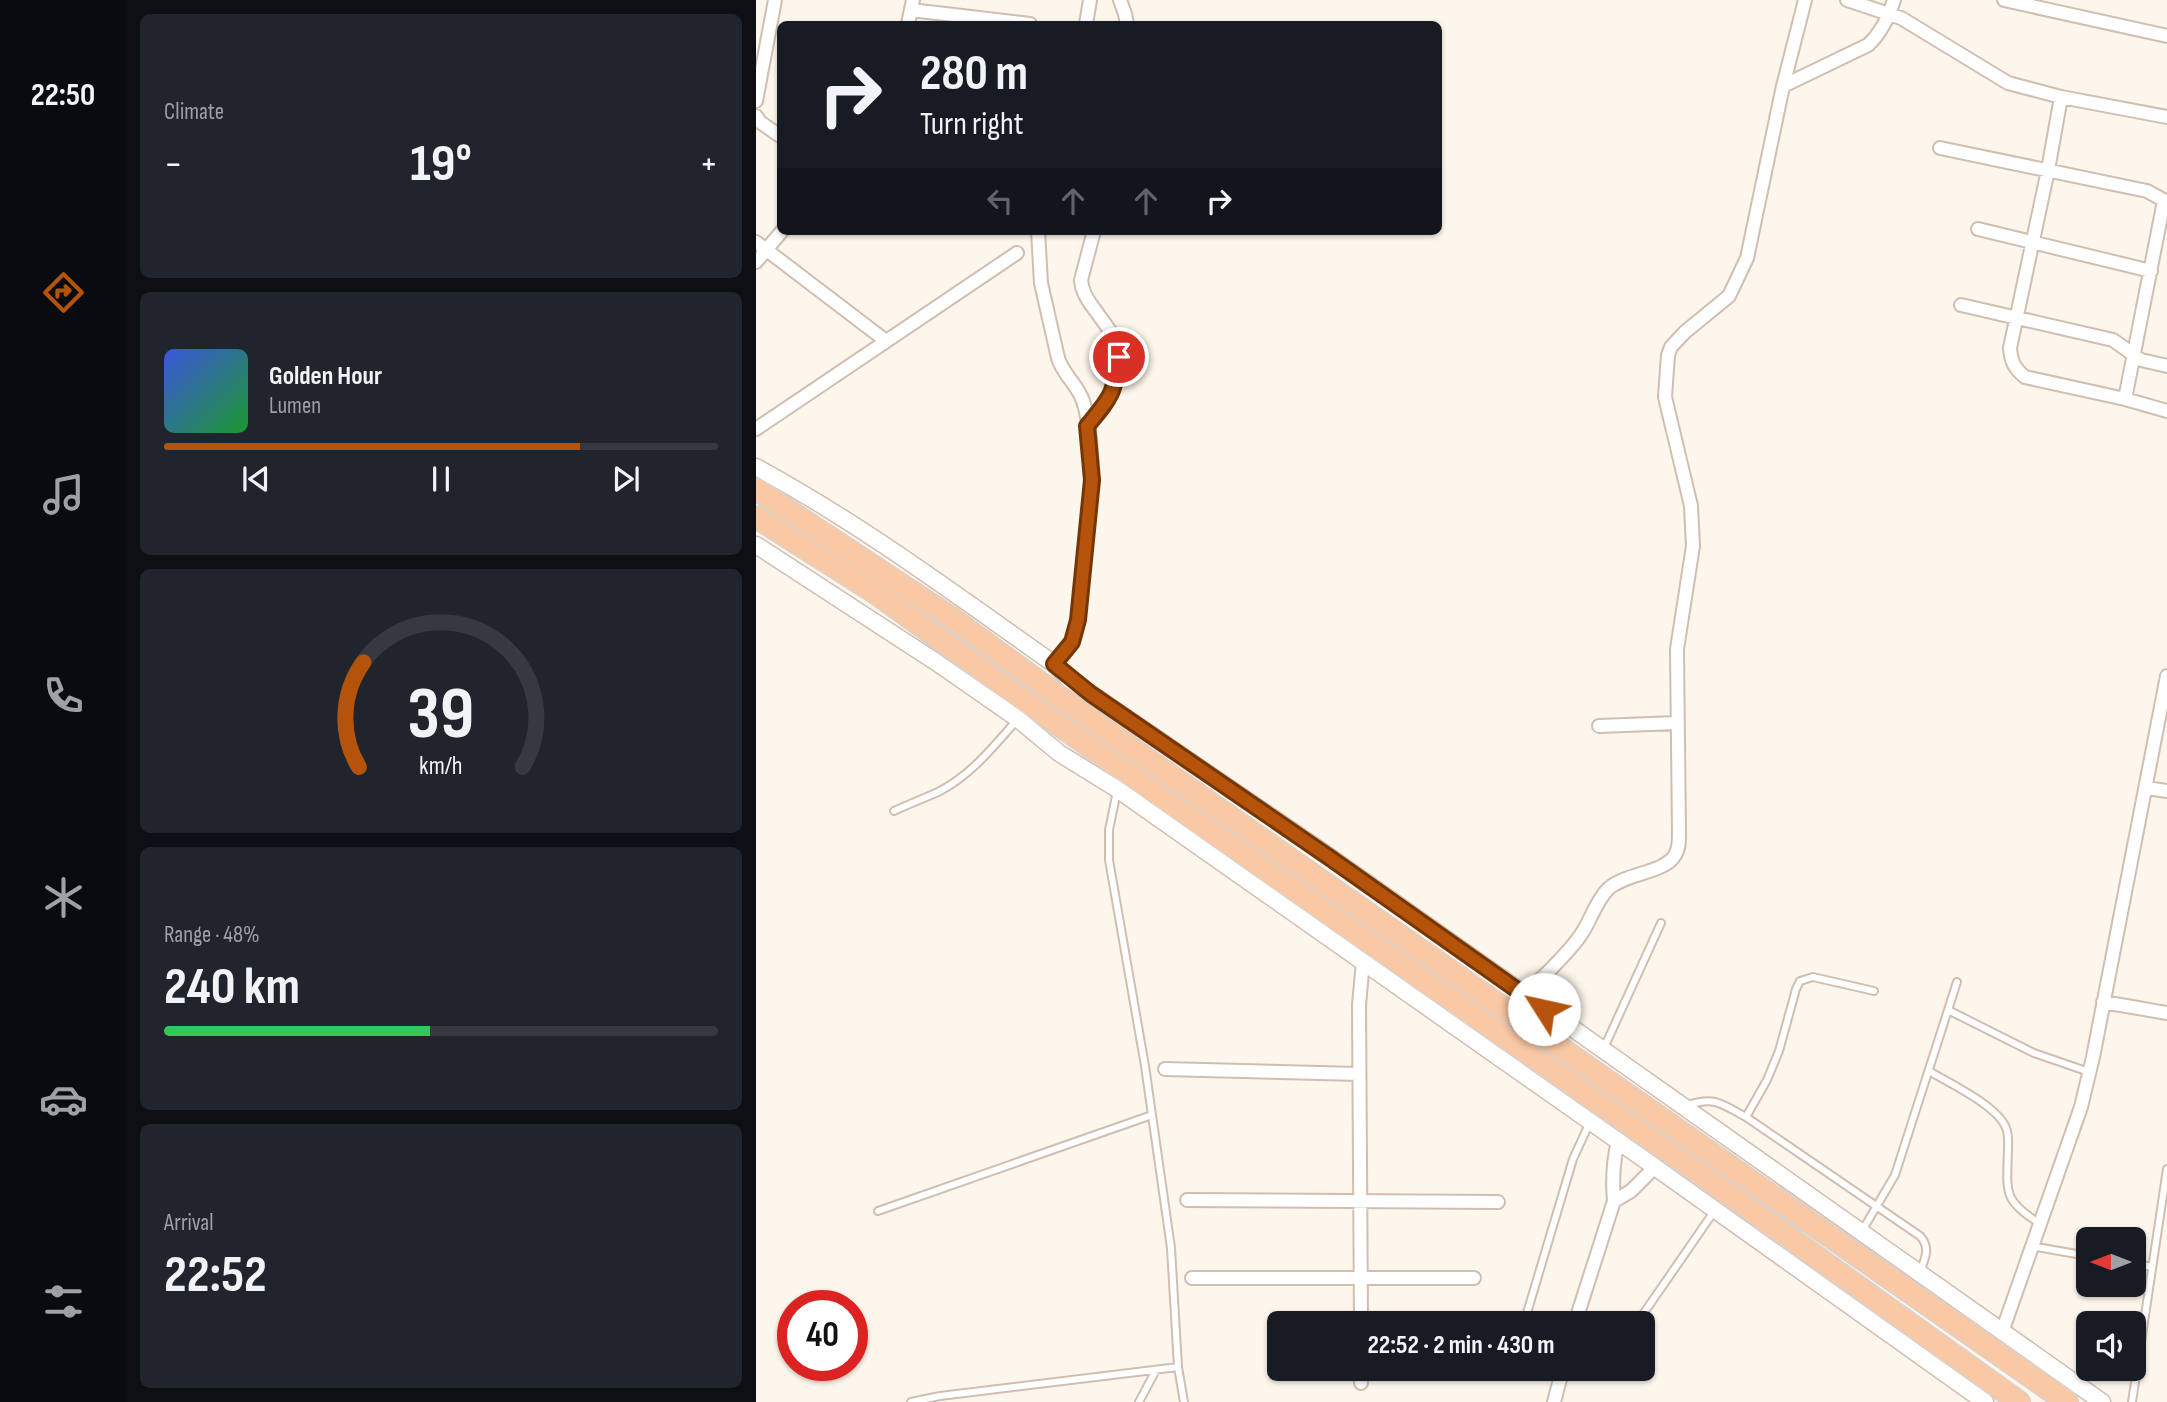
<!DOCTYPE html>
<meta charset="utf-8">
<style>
:root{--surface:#171b24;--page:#20242c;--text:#f1f3f6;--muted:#9ea1a6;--line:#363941;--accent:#b45309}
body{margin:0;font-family:"Sofia Sans Condensed",sans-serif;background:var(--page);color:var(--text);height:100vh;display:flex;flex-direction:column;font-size:26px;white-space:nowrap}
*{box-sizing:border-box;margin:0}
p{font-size:23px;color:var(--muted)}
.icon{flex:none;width:38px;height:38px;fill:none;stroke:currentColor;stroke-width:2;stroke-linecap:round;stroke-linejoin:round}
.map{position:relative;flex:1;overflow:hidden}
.drawer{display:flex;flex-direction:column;gap:14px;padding:14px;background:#0d0f14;width:630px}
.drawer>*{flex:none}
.hud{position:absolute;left:21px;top:21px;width:665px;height:214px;border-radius:10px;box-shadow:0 2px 5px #0004;background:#171b24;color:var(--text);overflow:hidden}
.needle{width:46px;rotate:270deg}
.controls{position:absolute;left:1320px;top:1227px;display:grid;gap:14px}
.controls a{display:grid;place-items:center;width:70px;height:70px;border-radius:10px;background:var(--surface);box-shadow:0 2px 5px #0004;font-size:35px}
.speed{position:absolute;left:21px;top:1290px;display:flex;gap:14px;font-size:35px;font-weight:700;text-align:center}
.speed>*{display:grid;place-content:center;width:91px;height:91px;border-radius:50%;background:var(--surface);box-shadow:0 2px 5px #0004;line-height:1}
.speed .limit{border:10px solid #d22;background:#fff;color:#111}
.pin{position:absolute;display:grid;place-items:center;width:60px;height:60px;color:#fff;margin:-30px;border:4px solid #fff;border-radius:50%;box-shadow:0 2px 7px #0007}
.me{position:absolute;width:77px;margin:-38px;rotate:305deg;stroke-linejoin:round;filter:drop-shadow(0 0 5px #0008)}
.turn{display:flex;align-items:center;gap:24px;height:147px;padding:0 28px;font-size:32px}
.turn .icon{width:91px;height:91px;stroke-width:2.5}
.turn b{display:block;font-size:49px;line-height:60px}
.lanes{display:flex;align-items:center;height:66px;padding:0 28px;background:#0003;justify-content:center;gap:35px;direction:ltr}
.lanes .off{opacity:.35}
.big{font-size:52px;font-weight:700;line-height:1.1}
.drawer .card{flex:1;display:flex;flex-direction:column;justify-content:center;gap:10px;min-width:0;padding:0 24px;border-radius:10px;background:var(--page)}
.drawer .dial{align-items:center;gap:0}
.dial svg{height:182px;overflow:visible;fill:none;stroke:var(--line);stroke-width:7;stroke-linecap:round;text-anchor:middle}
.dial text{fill:var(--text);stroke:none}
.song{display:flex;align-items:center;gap:21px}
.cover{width:84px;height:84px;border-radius:10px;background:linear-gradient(135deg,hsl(230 70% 55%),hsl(130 70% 35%))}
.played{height:7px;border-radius:4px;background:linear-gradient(90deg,var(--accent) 75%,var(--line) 75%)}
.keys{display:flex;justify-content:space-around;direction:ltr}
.heat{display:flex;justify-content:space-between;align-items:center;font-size:38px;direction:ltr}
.charge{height:10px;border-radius:5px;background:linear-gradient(90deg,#34c759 48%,var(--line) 0)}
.trip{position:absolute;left:511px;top:1311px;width:388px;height:70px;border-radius:10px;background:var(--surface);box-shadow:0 2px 5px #0004;font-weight:700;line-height:70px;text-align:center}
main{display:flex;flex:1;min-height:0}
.tab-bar{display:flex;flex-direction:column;width:126px;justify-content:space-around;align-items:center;background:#090b0e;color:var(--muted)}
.tab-bar .icon{width:49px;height:49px}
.tab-bar .on{color:var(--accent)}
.tab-bar b{font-size:32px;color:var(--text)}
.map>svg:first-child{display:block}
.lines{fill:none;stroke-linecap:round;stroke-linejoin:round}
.service-casing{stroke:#d1beb0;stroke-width:10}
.minor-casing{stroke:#d1beb0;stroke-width:16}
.tertiary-casing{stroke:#d1beb0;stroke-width:19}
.trunk-casing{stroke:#dad1cd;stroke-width:24}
.service{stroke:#fff;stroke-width:6}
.minor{stroke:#fff;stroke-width:12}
.tertiary{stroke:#fff;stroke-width:16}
.trunk{stroke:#f9c8a4;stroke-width:21}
.route-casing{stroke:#753606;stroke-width:18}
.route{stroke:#b45309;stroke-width:12}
</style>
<main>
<nav class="tab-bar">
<b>22:50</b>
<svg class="icon on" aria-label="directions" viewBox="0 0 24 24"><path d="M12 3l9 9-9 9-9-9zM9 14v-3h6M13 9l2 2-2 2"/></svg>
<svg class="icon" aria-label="music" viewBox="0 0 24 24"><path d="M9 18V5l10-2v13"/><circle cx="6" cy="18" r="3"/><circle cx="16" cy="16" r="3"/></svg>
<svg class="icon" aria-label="phone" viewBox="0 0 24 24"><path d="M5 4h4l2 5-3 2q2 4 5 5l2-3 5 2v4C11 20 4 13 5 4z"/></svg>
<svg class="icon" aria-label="climate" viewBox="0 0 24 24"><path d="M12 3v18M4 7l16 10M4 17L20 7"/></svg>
<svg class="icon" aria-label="car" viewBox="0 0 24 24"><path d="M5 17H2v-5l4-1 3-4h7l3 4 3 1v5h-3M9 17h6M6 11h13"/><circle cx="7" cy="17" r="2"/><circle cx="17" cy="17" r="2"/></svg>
<svg class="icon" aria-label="filters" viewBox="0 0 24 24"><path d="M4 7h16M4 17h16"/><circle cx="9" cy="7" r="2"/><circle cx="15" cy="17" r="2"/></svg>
</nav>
<section class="drawer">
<div class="card"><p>Climate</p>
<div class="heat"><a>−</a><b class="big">19°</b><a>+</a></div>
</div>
<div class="card">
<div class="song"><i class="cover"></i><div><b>Golden Hour</b><p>Lumen</p></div></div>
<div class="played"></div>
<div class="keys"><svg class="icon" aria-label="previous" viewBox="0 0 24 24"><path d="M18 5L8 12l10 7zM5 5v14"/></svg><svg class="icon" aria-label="pause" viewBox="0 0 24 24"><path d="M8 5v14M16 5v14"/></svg><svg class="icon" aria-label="next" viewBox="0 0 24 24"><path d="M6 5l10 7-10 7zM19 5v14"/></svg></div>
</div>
<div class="card dial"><svg viewBox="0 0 100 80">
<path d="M14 69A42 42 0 1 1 86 69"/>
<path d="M14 69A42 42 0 0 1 16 23" stroke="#b45309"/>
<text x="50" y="56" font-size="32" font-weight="700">39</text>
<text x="50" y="72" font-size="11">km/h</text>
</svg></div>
<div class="card"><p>Range · 48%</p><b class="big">240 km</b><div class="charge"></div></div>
<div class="card"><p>Arrival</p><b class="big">22:52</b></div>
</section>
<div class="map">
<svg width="1411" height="1402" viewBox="0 0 1411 1402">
<rect width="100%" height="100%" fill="#fdf6ec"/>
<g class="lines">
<defs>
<path id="service" d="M361,791L353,830V860L389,1066L415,1248L422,1367L428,1402
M138,811C153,804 169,798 184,791C215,775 238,746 261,720
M1192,1010L1278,1053L1333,1072
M848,1048L905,923
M1173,1071C1193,1083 1242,1106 1250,1128C1253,1135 1252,1143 1252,1150C1251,1191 1246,1200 1283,1223
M931,1105C960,1096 965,1104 990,1117L1164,1236C1175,1248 1169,1258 1164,1272
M990,1117L1011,1080L1023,1051L1040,989L1044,981L1057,977L1118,991
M122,1211L396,1115
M1106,1231L1139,1175L1201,982
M1275,1246L1332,1256
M1377,1263L1396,1267
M768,1323L817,1159L834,1122
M881,1323L959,1210
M155,1402L184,1396L422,1367
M383,1402L400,1370
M1376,1402L1411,1169"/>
<path id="minor" d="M364,0L369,14L371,24
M1091,0L1145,18L1252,83L1305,97L1411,117
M1248,0L1411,36
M155,10L274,24
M152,24L157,0
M330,24L334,0
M1027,86L1112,45C1125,33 1133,16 1138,0
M1305,97L1292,170L1254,348C1255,361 1258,368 1269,377L1369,399L1411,411
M0,101L19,0
M0,116L4,122L24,136
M1184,148L1391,191L1411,202
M1222,229L1395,271
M282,231L285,283L302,358C307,375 322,385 327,401C334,421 336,458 336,480L322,620L316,642L298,664
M0,242L130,341
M0,262L26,231
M1205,305L1357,340L1385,360L1411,366
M1369,399L1408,201
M331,427C347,406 358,396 361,369C362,360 364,351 360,342C356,332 348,323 342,314C334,303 326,294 325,280L338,231
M0,429L261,253
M843,726L921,723
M1391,788L1411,791
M769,995C786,977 806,960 821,940C834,925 838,903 852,889C869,873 909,873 919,855C923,849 923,841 923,834L921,649L937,546L935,506L909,397L912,355L915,347L929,332L973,296L991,258L1027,86L1049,0
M1347,1002L1411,1013
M409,1069L603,1074
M431,1200L742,1202
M858,1201L875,1191L899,1167
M436,1278H718
M605,1323L603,1005L607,961
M819,1323L858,1201C856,1180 857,1162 862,1141
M1246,1332L1325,1107L1337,1057L1411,676
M605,1368V1383
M798,1402L807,1368"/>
<path id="tertiary" d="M0,467C105,524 200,595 298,664L314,680L335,694L574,857L1346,1402
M0,545L180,662L262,719L303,753L361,789L899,1167L1229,1402"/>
<path id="trunk" d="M0,489L197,619L331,717L1311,1402
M0,517L121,594L306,727L949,1177L1263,1402"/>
</defs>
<!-- service casing -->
<use href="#service" class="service-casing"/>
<!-- minor casing -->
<use href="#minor" class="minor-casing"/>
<!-- tertiary casing -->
<use href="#tertiary" class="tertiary-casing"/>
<!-- trunk casing -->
<use href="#trunk" class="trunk-casing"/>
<!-- service -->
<use href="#service" class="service"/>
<!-- minor -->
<use href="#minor" class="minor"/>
<!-- tertiary -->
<use href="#tertiary" class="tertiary"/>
<!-- trunk -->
<use href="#trunk" class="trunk"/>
</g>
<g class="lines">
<defs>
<path id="route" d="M363,357C358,395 355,397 331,426L336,480L322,620L316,642L298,664L335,694L574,858L788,1009"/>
</defs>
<!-- route casing -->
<use href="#route" class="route-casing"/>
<!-- route -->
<use href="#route" class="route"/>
</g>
</svg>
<div class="controls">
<a><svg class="needle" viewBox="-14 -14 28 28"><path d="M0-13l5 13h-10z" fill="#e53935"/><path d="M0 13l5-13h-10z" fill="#9ea1a6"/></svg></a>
<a><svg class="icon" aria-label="sound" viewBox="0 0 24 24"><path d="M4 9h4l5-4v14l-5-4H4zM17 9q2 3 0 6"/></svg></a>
</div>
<div class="speed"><div class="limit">40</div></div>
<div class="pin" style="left:363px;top:357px;background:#d93025"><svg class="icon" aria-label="arrive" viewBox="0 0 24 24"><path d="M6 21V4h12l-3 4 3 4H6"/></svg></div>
<svg class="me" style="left:788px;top:1009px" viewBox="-20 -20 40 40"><circle r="19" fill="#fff"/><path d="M0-13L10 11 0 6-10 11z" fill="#b45309"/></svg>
<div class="trip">22:52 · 2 min · 430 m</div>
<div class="hud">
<div class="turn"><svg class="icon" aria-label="right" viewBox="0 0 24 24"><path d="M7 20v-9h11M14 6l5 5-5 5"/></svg><div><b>280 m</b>Turn right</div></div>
<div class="lanes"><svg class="icon off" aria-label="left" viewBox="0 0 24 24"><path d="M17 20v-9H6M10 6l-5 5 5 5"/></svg><svg class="icon off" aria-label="ahead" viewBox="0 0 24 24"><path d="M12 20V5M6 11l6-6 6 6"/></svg><svg class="icon off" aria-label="ahead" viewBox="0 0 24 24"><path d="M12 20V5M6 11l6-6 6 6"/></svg><svg class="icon" aria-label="right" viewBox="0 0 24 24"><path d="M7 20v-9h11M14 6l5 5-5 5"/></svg></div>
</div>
</div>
</main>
